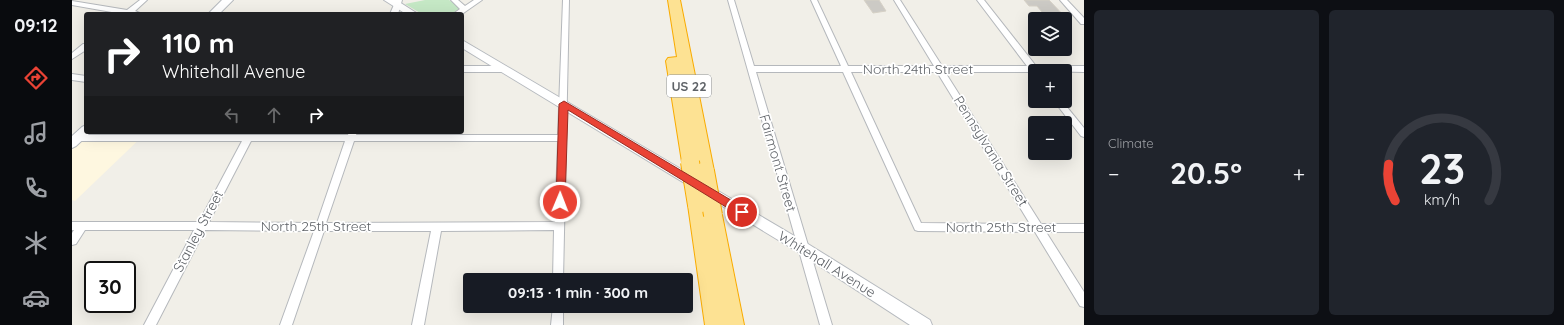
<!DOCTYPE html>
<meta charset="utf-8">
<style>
:root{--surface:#171b24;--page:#20242c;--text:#f1f3f6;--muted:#9ea1a6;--line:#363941;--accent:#ea4335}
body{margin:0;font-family:Quicksand,sans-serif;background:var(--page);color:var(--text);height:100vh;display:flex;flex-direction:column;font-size:15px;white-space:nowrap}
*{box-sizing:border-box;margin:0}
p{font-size:13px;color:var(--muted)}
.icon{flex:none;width:22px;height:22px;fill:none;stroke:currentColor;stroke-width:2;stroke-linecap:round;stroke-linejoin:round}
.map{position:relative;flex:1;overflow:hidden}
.drawer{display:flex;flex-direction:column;gap:10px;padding:10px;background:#0d0f14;width:480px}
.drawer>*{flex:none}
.banner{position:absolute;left:12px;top:12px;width:380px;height:122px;border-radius:4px;box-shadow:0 4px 16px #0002;background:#202124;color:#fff;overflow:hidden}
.fabs{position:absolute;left:956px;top:12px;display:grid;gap:8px}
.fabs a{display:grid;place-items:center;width:44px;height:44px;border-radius:4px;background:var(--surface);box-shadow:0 4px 16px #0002;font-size:20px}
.speed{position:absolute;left:12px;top:261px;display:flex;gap:8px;font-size:20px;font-weight:700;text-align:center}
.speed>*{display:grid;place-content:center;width:52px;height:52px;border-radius:50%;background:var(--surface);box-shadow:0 4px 16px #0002;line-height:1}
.speed .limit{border:2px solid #111;border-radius:6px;background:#fff;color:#111}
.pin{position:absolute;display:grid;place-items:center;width:34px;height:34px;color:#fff;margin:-17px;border:2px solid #fff;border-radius:50%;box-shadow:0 1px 4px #0007}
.me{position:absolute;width:44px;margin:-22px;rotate:1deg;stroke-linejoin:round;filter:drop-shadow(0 0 3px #0008)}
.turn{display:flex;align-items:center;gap:14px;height:84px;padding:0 12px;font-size:18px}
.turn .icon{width:52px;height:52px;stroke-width:2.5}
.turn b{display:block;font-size:28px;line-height:34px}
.lanes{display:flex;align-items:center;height:38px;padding:0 12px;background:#0003;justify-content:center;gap:20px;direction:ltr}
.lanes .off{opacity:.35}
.big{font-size:30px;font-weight:800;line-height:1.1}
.drawer .card{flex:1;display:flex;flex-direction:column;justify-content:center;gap:6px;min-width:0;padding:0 14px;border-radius:6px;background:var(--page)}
.drawer .dial{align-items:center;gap:0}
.dial svg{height:104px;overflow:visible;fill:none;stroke:var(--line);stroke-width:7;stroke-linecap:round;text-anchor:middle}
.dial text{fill:var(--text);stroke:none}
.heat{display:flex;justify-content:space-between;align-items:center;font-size:22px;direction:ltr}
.drawer .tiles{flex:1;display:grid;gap:10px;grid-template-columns:repeat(2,1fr)}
.trip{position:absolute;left:391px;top:273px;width:230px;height:40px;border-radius:4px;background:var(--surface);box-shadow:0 4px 16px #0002;font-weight:800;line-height:40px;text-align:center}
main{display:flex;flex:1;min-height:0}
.dock{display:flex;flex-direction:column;width:72px;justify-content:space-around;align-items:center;background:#090b0e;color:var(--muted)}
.dock .icon{width:28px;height:28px}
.dock .selected{color:var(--accent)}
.dock b{font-size:18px;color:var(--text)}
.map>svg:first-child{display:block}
.commercial{fill:#fef7e0}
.green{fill:#c5e8c5}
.building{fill:#cccac5;stroke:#d6d1c6}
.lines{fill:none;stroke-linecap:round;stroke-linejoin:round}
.street-casing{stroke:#b5b8bc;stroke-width:2}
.secondary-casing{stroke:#b6babf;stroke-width:2}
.highway-casing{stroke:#f9ab00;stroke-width:2}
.street{fill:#fff;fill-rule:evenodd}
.secondary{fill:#fff;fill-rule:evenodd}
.highway{fill:#fde293;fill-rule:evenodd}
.highway-bridge-casing{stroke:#f9ab00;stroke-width:20;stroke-linecap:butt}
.highway-bridge{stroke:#fde293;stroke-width:18}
.route{fill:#ea4335;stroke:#982c22}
.labels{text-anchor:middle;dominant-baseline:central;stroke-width:3.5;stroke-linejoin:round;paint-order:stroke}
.shield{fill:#fff;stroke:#8f9295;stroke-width:1}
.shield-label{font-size:13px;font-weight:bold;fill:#5f6368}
.street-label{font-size:14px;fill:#5f6368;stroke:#fff}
</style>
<main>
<nav class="dock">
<b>09:12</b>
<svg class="icon selected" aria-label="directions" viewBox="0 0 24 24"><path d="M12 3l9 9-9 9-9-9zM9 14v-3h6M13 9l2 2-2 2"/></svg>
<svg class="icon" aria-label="music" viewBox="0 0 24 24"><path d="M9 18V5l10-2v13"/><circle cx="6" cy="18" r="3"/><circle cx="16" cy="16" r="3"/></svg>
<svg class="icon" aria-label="phone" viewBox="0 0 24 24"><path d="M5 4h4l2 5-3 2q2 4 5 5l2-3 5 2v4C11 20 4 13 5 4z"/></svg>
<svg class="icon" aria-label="climate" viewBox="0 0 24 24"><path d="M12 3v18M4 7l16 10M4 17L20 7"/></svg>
<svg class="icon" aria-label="car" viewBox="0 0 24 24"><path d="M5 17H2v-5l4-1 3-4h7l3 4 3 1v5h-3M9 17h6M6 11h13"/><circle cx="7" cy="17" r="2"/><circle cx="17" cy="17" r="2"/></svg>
</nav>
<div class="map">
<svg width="1012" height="325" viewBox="0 0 1012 325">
<rect width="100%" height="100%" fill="#f1efe8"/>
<!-- commercial -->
<path class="commercial" d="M17,132H75L3,201L0,200V147Z"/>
<!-- green -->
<path class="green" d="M353,0H377L389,8L379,14H350L333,4Z"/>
<!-- building -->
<path class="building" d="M792,0H807L814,11L801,13Z
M952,0H977L994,18H975L965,6H957Z"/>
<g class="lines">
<defs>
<path id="street" d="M68,0H75L63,11L70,14H51L0,5V1L55,10Z
M324,0H330L326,14H318Z
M379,0H386L393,6L402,0H410L390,14H381L388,9Z
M491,0H497L491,280H481L482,230L369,231L352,325H340L359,231H252L220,325H208L242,231L133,230L84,325H72L122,230H13L4,244L0,245V233L2,230H0V222H127L170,141H5L1,138L5,135H276L277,132H285L284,135H486ZM179,141H273L245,223L137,222ZM282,141H486L483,222L254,223Z
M656,0H662L682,66H769L739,0H745L776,66H862L822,0H828L870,66H955L905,0H912L964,66H1012V72L963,71V74L959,72H873L969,224H1012V232H974L1012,292V307L1008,306L963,232L846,231L843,230L771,72H684L760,325H748ZM779,72H865L958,224L849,223Z
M988,0H995L1012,18V24H1009Z
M11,44H14V50L0,59V53Z
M390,66H433L437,69L433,72H390Z
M0,74L14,76V82L0,80Z
M982,101H990L1012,128V137L1009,136Z
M481,306H491V325H479Z"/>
<path id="secondary" d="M150,0H161L147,14H136Z
M312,0H324L346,14H334Z
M390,40L736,244L858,320L860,325H838L726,252L390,48Z
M14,125V132L18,133L4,146L0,148V136L10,127Z"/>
<path id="highway" d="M596,0H608L642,171L639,176L633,178L627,176L624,167L618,169L612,167L610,162L594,61L596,58L605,57Z
M625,198L631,200L635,210L641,207L647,210L650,215L672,325H633L616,205L619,200Z"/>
</defs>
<!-- street casing -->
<use href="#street" class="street-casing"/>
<!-- secondary casing -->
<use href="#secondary" class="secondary-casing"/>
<!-- highway casing -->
<use href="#highway" class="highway-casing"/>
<!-- street -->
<use href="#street" class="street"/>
<!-- secondary -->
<use href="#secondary" class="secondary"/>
<!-- highway -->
<use href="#highway" class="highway"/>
<defs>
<path id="highway-bridge" d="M618,162L625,205
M633,171L641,215"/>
</defs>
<!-- highway-bridge casing -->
<use href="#highway-bridge" class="highway-bridge-casing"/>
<!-- highway-bridge -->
<use href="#highway-bridge" class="highway-bridge"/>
</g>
<!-- route -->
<path class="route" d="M492,101L674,209L675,212L674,215H667L496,110L493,202L488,206L485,205L484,202L487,104Z"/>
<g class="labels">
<!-- shield labels -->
<rect class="shield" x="595" y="75" width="44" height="22" rx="3"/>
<g class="shield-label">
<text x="617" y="86">US 22</text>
</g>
<!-- street labels -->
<g class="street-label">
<text x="846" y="69">North 24th Street</text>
<text transform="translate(919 151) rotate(58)">Pennsylvania Street</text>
<text transform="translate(706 163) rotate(74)">Fairmont Street</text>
<text x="244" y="226">North 25th Street</text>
<text x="929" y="227">North 25th Street</text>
<text transform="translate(126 231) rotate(-62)">Stanley Street</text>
<text transform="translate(755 264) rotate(32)">Whitehall Avenue</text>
</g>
</g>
</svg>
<div class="fabs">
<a><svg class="icon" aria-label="layers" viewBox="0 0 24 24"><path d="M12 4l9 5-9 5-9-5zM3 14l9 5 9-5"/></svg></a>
<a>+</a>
<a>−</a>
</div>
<div class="speed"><div class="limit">30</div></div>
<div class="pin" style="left:670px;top:212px;background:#d93025"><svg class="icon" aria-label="arrive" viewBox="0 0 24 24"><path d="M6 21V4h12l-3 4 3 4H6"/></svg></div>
<svg class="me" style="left:488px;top:202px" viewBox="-20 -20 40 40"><circle r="17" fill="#ea4335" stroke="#fff" stroke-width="3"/><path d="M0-11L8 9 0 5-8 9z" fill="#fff"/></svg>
<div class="trip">09:13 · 1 min · 300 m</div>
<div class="banner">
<div class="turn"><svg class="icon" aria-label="right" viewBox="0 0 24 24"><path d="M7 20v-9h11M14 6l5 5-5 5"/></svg><div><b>110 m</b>Whitehall Avenue</div></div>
<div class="lanes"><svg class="icon off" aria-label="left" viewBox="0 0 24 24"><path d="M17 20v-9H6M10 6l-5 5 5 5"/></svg><svg class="icon off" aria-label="ahead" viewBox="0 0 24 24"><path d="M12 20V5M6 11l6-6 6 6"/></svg><svg class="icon" aria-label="right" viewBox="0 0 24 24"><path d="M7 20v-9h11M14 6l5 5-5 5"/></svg></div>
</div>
</div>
<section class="drawer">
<div class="tiles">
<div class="card"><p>Climate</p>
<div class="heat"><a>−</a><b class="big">20.5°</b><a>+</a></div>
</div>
<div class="card dial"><svg viewBox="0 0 100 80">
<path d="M14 69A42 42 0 1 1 86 69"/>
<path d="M14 69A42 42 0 0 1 9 41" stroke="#ea4335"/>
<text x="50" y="56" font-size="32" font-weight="700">23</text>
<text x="50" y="72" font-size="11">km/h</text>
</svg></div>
</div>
</section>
</main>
